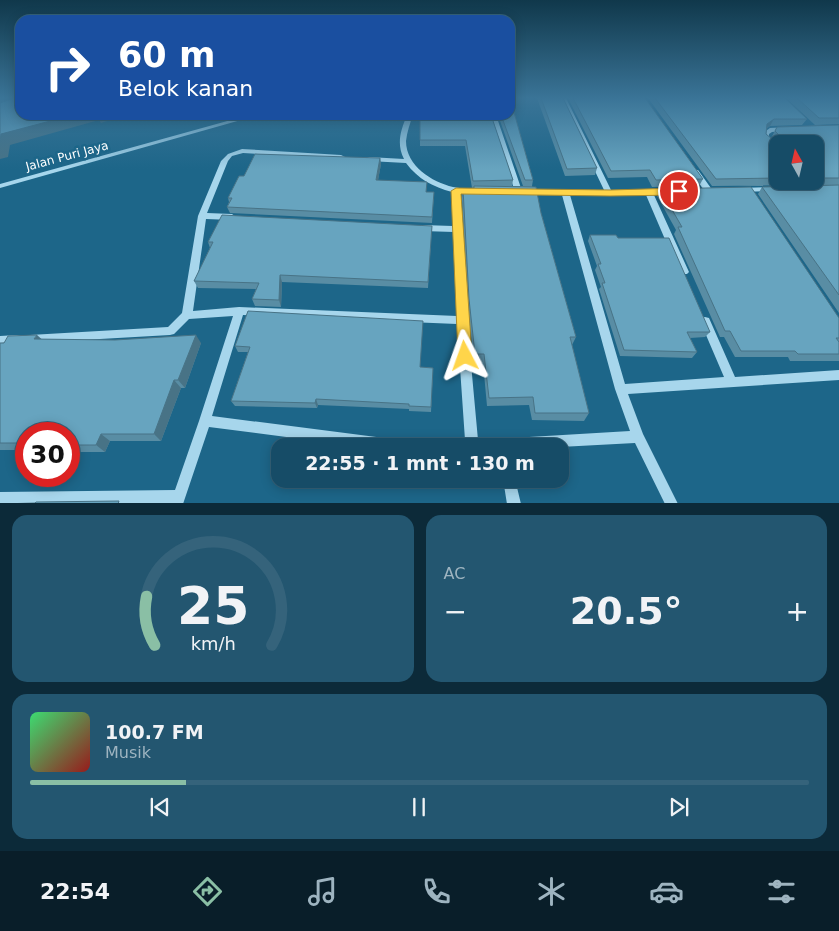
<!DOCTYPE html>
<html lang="id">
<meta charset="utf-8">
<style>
:root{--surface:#164c67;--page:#235670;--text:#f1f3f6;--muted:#9eb4c0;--line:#35637b;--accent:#8abfa5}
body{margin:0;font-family:"DejaVu Sans",sans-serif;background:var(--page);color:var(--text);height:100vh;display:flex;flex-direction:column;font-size:19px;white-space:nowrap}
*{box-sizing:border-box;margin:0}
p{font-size:16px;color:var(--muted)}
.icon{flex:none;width:28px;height:28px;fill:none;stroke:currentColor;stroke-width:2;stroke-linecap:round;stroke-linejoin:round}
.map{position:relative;height:503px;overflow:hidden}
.side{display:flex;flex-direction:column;gap:12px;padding:12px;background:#0c2a39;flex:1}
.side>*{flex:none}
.banner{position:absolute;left:15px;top:15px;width:500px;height:105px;border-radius:15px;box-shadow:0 2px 12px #0003,0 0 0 1px var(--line);background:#1a4fa0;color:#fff;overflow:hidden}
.needle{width:32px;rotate:352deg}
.controls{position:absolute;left:769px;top:135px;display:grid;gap:10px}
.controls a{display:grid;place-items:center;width:55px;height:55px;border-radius:10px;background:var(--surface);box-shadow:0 2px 12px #0003,0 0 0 1px var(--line);font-size:25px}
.speed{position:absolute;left:15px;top:422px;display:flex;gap:10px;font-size:25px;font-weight:700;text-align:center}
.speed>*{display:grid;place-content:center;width:65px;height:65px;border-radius:50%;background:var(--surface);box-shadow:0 2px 12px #0003,0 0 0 1px var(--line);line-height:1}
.speed .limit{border:8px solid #d22;background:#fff;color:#111}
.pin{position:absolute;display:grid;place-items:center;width:42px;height:42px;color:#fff;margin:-21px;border:2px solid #fff;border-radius:50%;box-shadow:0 1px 5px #0007}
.me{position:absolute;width:55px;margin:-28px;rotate:356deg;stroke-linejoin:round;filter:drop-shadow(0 0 4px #0008)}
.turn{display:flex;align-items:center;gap:18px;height:105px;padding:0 20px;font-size:22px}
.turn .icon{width:65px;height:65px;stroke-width:2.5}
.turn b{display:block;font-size:35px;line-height:42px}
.big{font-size:38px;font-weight:600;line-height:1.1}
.side .tile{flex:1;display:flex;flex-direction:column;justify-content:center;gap:8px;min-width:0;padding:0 18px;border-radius:15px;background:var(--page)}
.side .dial{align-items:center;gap:0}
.dial svg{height:130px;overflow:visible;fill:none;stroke:var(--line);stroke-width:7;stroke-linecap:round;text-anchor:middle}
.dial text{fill:var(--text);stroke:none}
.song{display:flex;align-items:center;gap:15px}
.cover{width:60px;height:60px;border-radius:8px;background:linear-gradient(135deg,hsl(140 70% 55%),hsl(0 70% 35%))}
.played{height:5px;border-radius:2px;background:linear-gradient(90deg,var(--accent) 20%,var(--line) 20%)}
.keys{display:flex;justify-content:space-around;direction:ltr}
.heat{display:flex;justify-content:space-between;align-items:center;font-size:28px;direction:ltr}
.side .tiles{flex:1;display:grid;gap:12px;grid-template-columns:1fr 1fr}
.tile:last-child{grid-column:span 2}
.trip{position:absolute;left:271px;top:438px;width:298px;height:50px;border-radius:15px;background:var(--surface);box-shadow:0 2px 12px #0003,0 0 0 1px var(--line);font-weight:600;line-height:50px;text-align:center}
.tabs{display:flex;height:80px;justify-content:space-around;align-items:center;background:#091e29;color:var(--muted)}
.tabs .icon{width:35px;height:35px}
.tabs .selected{color:var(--accent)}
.tabs b{font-size:22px;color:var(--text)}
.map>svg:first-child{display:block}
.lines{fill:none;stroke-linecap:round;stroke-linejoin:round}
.minor{fill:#a7d6ec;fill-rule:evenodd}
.wall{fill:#598da4;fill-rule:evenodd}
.shaded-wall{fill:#487386}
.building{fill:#67a4bf;stroke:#487386}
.route{fill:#ffd54a;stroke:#a68a30}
.labels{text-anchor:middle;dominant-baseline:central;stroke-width:5;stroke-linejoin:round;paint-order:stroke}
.far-street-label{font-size:12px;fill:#fff;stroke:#1d6689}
</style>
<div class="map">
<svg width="839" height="504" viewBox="0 0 839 504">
<rect width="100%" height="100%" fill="#1d6689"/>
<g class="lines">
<!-- minor -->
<path class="minor" d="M560,98H566L611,190H670L674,192L670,194L654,195L689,272L687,274H681L679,272L646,195H570L625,384L724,377L700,321L701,318L705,317L709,318L735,377L839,370V380L628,394L643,434L678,504H665L635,443L560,447L355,446L209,427L183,504H0V492L175,490L199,421L233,316L189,319L174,334L170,335L30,343L26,342L25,339L26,336L30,335L168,327L182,313L198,216L221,161L228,154L242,149L341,155L345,157L341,159L243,153L232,156L228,161L207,213L232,214L236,217L232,220L206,219L193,311L239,307L457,316L454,232L422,231L418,228L422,225L453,226L452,192C433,187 418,179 406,163L369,161L365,159L369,157L404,159C396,143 401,130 407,115H413C410,123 407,132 406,141C406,166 432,182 453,187C461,189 473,187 479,192L475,194L460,193L467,320L478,440L630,431L615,389L562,195H516L490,115H496L522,191L604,190ZM243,315L457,324L465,440L384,438L212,416Z
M249,115H259L0,188V184Z
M787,127L790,129L789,130L772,132L769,134V139L778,147V153L776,152L763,139V133L770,128Z
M692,170H698L713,191L712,193H706L691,172Z
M772,187H775L776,189L775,191L740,192L736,190L740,188Z
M17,335L21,336L22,339L21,342L0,344V336Z
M503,479H515L521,504H507Z"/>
</g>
<!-- wall -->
<path class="wall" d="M510,98H523L511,102L533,180L532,186L541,213L576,337L572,345L589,413L584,421L532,420L529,405L487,406L483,363H474L468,309L462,198L463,189L474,188H472L465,146H420V115H491L513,180L512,186H523L498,115H510Z
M537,98H563L597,168L595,175L565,176Z
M568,98H645L703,179L699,186L652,187L647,177L608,178Z
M648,98H785L807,119L802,125L770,126L767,128L766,134L771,138L777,127L839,125V185L712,186ZM778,144H815V181H778Z
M786,98H839V124L815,125Z
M380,158L381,164L378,180L426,192H434L432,223L230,213L227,207L229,202L228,198L244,176Z
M839,185V313L758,194L762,187Z
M660,189L839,318V361H790L788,357H735L724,337H720L674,234L676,230L657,196Z
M432,226L428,288L282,282L281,307L255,306L252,299L256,289L198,288L194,281L210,248L208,242Z
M590,235L618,238L710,332L705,337L690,338L697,352L692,358L620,356L599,289L601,287L595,270L597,266L588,241Z
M248,311L421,367L433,368L431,412L409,411V409L318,405L317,408L235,406L231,401L248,352H238L235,346Z
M41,339L201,343L185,388H181L161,441H110L105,452H69V434H26V453L22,451L23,450H0V343Z"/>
<!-- shaded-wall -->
<path class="shaded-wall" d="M0,98H17L0,107Z
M510,98H523L510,102Z
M73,115H125L101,123L99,120L10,145L8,157L0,159V142L1,134Z
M774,119L770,126L763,130L767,124Z
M380,158L381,164L377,186L376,180Z
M280,275L282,282L281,307L279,300Z
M37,335L46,343L34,339Z
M196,335L201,343L185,388L178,380Z
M174,380L181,388L161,441L154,434Z
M316,399L318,405L317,408L315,403Z
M101,434L110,441L105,452L96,445Z"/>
<!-- building -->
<path class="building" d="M14,98H20V115H73L1,134L0,142V103Z
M510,98L533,180H525L501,115H510Z
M541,98H563L597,168L567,169Z
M573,98H645L703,179L656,180L650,170L611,171Z
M655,98H785L807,119H774L767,124L766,134L778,144V178L716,179Z
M797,98H839V118H819Z
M420,115H491L513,180L473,181L466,140H420Z
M839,125V178H815V144H784V140L775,131L777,127Z
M255,154L380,158L376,180L427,182L426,192H434L432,217L227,207L232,198H228L239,176H244Z
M839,185V295L762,187Z
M474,186L536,187L541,213L576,337H570L589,413H535L533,397L489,398L484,354H475L469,299L463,189L474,188Z
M751,187L839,318V338H836L839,342V354H798L795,351H741L730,331H725L678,227H682L660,189Z
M222,215L432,226L428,282L280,275L279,300L252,299L259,283L194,281L213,242H208Z
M590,235H616L618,238H669L710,332H687L697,352L624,350L602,283H605L598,264H601Z
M248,311L423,321L420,367L433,368L431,407L409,406V404L316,399L315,403L231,401L250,347L235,346Z
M37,335L34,339L115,340L196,335L178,380H174L154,434H101L96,445H69V434H26V443H0V343H4L8,336Z
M26,444V451H22Z
M119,501L118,504H0L35,503L36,502Z"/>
<!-- sky -->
<linearGradient id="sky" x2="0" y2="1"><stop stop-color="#10384b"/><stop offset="0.58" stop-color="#3a7497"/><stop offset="1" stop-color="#3a7497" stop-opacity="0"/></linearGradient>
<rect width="839" height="169" fill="url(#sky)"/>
<!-- route -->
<path class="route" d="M456,188L610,190L679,188L684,191L679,195L610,196L461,194L472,356L470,361L465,362L460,361L458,356L451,191Z"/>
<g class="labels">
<!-- far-street labels -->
<g class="far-street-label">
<text transform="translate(67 156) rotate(-15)">Jalan Puri Jaya</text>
</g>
</g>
</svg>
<div class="controls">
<a><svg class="needle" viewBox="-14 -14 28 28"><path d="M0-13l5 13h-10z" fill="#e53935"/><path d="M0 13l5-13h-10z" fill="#9eb4c0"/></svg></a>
</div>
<div class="speed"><div class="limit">30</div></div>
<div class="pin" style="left:679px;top:191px;background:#d93025"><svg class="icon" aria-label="arrive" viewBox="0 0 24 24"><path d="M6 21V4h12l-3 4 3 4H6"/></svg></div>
<svg class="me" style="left:465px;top:356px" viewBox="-20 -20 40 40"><path d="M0-17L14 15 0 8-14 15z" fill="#ffd54a" stroke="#fff" stroke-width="4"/></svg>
<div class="trip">22:55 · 1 mnt · 130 m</div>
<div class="banner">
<div class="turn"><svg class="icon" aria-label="right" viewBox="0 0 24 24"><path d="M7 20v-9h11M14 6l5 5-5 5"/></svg><div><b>60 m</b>Belok kanan</div></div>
</div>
</div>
<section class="side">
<div class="tiles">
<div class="tile dial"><svg viewBox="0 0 100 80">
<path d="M14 69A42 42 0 1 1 86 69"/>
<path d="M14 69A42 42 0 0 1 9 39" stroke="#8abfa5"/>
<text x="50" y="56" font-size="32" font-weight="700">25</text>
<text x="50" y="72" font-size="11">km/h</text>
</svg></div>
<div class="tile"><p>AC</p>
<div class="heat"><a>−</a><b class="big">20.5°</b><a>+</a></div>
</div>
<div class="tile">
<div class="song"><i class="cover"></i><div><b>100.7 FM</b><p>Musik</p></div></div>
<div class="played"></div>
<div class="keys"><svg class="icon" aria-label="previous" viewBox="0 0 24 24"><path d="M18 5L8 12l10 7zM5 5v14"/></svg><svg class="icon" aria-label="pause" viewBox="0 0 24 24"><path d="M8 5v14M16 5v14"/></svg><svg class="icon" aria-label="next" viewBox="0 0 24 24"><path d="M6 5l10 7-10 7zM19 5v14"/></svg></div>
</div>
</div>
</section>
<nav class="tabs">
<b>22:54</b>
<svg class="icon selected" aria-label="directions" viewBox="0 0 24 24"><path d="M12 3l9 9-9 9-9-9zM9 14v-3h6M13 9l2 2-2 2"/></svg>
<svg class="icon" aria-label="music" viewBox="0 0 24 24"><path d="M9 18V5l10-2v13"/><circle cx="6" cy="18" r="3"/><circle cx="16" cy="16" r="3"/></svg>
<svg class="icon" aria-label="phone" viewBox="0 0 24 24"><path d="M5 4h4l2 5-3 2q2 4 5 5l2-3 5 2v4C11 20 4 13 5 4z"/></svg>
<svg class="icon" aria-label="climate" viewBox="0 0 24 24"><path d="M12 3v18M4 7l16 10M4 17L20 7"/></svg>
<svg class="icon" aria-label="car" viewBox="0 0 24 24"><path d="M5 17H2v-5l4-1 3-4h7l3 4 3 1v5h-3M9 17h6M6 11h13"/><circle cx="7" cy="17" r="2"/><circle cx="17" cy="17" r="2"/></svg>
<svg class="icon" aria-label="filters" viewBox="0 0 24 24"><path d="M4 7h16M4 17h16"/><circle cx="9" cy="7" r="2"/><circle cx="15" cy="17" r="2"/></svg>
</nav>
